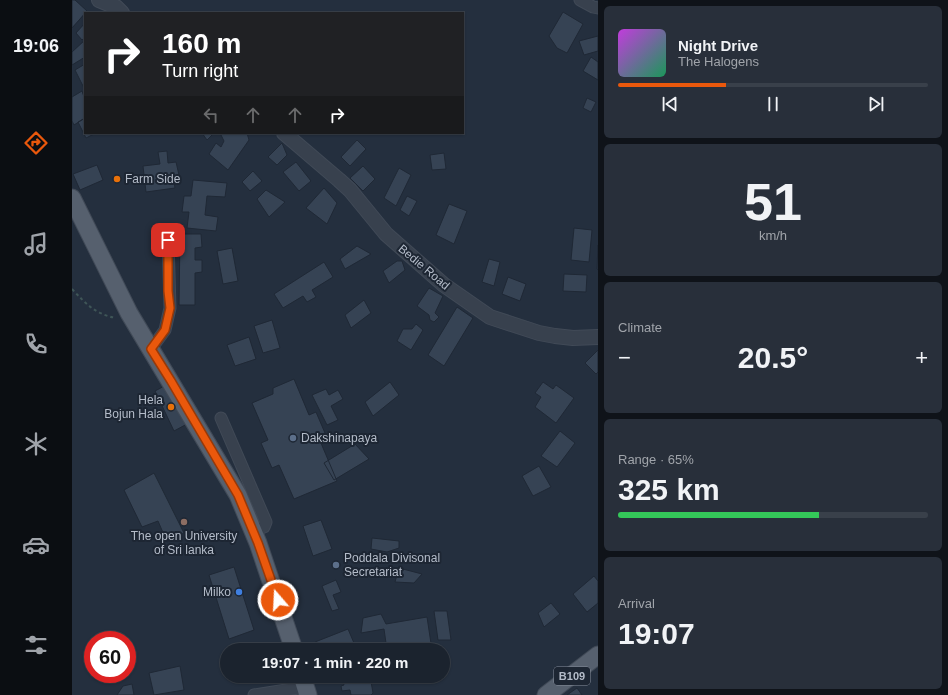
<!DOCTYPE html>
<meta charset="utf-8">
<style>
:root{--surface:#1b232e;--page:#282f3a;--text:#f1f3f6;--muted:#a0a4aa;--line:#39404a;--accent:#ea580c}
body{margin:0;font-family:Arial,sans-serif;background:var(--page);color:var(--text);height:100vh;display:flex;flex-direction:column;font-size:15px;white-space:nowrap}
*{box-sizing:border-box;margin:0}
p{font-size:13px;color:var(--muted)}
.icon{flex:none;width:22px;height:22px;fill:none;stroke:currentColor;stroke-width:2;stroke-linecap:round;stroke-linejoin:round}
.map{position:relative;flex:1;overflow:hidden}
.drawer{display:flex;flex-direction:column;gap:6px;padding:6px;background:#0f1319;width:350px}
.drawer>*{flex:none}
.guide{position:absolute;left:12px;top:12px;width:380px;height:122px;border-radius:0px;box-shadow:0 1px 3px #0004,0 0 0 1px var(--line);background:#202124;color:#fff;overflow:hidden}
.speed{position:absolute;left:12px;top:631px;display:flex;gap:8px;font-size:20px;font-weight:700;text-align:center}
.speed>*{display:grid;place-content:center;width:52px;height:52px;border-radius:50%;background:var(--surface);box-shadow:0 1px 3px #0004,0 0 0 1px var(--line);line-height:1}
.speed .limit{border:6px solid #d22;background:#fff;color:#111}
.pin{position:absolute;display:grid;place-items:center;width:34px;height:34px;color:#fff;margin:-17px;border-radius:8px;box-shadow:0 2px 6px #0006}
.me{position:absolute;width:44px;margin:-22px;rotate:341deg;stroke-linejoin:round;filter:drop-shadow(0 0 3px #0008)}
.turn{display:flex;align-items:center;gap:14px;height:84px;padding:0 12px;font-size:18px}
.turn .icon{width:52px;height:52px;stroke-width:2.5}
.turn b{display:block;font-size:28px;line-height:34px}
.lanes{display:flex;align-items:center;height:38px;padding:0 12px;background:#0003;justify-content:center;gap:20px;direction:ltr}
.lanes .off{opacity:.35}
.big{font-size:30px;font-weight:600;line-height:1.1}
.drawer .card{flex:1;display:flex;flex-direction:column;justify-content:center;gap:6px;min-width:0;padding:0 14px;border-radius:6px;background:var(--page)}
.drawer .dial{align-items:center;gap:0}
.dial b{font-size:52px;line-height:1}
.song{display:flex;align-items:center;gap:12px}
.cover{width:48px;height:48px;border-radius:6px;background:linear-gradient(135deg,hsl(290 70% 55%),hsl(150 70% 35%))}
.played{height:4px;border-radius:2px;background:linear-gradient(90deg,var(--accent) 35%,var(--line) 35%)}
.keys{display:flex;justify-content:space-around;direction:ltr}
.heat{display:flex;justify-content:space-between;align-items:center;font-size:22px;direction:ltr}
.charge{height:6px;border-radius:3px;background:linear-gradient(90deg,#34c759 65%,var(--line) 0)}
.trip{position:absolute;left:148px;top:643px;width:230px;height:40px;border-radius:20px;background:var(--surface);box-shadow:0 1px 3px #0004,0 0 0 1px var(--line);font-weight:600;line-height:40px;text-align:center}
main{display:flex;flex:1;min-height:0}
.dock{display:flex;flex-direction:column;width:72px;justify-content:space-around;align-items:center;background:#0b0e12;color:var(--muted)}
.dock .icon{width:28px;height:28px}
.dock .active{color:var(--accent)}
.dock b{font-size:18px;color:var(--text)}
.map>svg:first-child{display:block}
.building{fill:#364354;stroke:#1f2835}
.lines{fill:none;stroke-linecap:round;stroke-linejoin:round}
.minor-casing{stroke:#414a57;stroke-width:13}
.tertiary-casing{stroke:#414a57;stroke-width:16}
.primary-casing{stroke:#414a57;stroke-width:19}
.path{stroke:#3f5557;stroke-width:2;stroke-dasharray:3 3;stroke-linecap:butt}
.minor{stroke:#38414e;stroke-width:11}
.tertiary{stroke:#38414e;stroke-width:14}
.primary{stroke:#56606e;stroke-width:17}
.route-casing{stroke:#983908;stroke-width:10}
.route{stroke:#ea580c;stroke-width:7}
.food-dot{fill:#e8710a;stroke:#1d2633;stroke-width:1.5}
.service-dot{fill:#5c6f8a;stroke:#1d2633;stroke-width:1.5}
.education-dot{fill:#8d6e63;stroke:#1d2633;stroke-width:1.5}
.shop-dot{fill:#3f7fe0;stroke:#1d2633;stroke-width:1.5}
.labels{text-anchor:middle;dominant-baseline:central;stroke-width:4;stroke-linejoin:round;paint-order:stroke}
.shield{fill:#1d2633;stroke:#878f9c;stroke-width:1}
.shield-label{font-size:11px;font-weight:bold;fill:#b4bcc9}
.poi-label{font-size:12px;fill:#b4bcc9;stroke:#1d2633;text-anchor:start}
.street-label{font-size:12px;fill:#b4bcc9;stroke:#1d2633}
</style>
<main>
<nav class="dock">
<b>19:06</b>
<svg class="icon active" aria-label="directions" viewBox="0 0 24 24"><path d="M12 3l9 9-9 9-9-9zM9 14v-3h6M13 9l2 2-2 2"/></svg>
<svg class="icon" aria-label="music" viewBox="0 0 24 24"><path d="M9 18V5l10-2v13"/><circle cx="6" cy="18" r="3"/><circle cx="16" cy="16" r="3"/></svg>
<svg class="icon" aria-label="phone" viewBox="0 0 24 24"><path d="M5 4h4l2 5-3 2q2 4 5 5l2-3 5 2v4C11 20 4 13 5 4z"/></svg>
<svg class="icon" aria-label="climate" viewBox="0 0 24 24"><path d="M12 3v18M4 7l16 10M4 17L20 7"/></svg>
<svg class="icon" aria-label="car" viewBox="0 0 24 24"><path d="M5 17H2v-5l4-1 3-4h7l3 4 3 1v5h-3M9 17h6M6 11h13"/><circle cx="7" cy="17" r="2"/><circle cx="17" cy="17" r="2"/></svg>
<svg class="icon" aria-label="filters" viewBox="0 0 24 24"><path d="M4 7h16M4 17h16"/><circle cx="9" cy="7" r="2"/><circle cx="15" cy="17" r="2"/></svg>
</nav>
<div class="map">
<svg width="526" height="695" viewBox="0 0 526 695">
<rect width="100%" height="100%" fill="#242f3e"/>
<!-- building -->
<path class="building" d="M0,0H3L15,11L0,28Z
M491,12L511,24L495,53L485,48L477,36Z
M13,23V37L10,40L4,33Z
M526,36V51L512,55L507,41Z
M13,40V57L0,65V52Z
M519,57L526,62V80L511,71Z
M13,64V90L3,70Z
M10,91L13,100L12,111L13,118L2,125L0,121V97Z
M515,98L524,102L519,112L511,108Z
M13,118V133H24L14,138L6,122Z
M130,133H142L135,140Z
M151,133H175L177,140L156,170L137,154L144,143L149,147L152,141L149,135Z
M285,140L294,149L278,166L269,157Z
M210,143L215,155L205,165L196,157Z
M95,151L96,163L104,162L107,175L101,176L103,188L74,192L71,166L88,164L86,152Z
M372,153L374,169L360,170L358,155Z
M224,162L239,181L227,191L211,172Z
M25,165L31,180L8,190L1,174Z
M291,166L303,179L291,191L278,178Z
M327,168L339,175L324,206L312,198Z
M181,171L190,181L178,191L170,182Z
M121,180L155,183L153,197L135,196L133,215L146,217L144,231L115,228L117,212H110L112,196H119Z
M252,188L265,203L255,224L234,208Z
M194,190L213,202L197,217L185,199Z
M335,196L345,201L337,216L328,210Z
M377,204L395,211L382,244L364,235Z
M502,228L520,230L517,262L499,260Z
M108,234H129L130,247L123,248V260H130V272L123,273V305H107Z
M526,245V270L525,269Z
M285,246L299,254L273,269L268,259Z
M160,248L166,281L151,284L145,251Z
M417,259L428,262L422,286L410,282Z
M325,261H330L333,270L317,283L311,271Z
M252,262L261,277L240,290L244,297L235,302L231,296L211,308L202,294Z
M492,274L515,275L514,292L491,291Z
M436,277L454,284L448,301L430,294Z
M357,288L371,296L363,313L367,317L362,322L358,320L357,315L345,306Z
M292,300L299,313L279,328L273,315Z
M385,307L401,318L372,366L356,355Z
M200,320L208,348L191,353L182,326Z
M344,324L351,330L339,350L325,341L331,329H340Z
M177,337L184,359L163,366L155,345Z
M526,350V372L524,374L513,363Z
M222,379L237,415L244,412L253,433L246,436L265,481L222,499L207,465L200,468L189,443L196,440L180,403L201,394V388Z
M318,382L327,395L301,416L293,402Z
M471,382L481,389L484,385L502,398L484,423L463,407L469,397L463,393Z
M96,384L115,424L102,431L83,391Z
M254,389L257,395L266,390L271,399L259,406L266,420L255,425L240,395Z
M488,431L503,443L485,467L469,456Z
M283,444L297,459L262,480L252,463Z
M467,466L479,487L461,496L450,476Z
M82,473L112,533L95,542L86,521L70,527L52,490Z
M249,520L260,549L241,556L231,526Z
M300,538L327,541V548L315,552L299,549Z
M162,567L182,630L157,639L137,575Z
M327,568L350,574L342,583L323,582Z
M522,576L526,581V603L515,612L501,594Z
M264,580L269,592L261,595L267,609L260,611L250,586Z
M479,603L488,614L472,627L466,613Z
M362,611H375L379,640H366Z
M309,614L314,624L355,617L360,650H315L312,629L289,633L291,618Z
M276,629L285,650H240L239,647L243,642Z
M108,666L112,690L82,695L77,673Z
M270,676H298L301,693L299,695H279L278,690L270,691L269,686L272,685Z
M60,684L62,695H45L51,686Z
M505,688L510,695H495Z"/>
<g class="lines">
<defs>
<path id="minor" d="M508,0L521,7L526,8
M79,349L93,330L98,308L96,240
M149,418L194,522L192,527L181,531
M182,695L233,687"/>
<path id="tertiary" d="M27,0L44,7L50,13
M212,133L267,180L278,190L314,234L372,285L418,317L467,333L483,336L501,338L526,337"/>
<path id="primary" d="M0,198L57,313L166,495L186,543L222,650
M230,676L236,695
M474,695L526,655"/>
</defs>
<!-- minor casing -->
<use href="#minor" class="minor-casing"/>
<!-- tertiary casing -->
<use href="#tertiary" class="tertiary-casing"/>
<!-- primary casing -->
<use href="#primary" class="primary-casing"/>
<!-- path -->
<path class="path" d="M0,289C14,304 23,314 44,318"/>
<!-- minor -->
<use href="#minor" class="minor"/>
<!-- tertiary -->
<use href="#tertiary" class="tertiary"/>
<!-- primary -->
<use href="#primary" class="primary"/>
</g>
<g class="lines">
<defs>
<path id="route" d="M96,240V291L98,308L93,330L79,349L99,381L166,495L186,543L206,600"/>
</defs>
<!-- route casing -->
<use href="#route" class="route-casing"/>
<!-- route -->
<use href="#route" class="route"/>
</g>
<!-- markers -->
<g class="food-dot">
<circle cx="45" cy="179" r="4"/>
<circle cx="99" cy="407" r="4"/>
</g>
<g class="service-dot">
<circle cx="221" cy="438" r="4"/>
<circle cx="264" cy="565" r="4"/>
</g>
<circle class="education-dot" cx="112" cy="522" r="4"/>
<circle class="shop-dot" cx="167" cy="592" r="4"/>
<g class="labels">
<!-- shield labels -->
<rect class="shield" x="482" y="667" width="36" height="18" rx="3"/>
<g class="shield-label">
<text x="500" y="676">B109</text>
</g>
<!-- poi labels -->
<g class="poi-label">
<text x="53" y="179">Farm Side</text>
<text x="91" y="400" text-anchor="end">Hela<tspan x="91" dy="14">Bojun Hala</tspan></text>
<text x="229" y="438">Dakshinapaya</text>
<text x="112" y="536" text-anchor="middle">The open University<tspan x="112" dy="14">of Sri lanka</tspan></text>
<text x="272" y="558">Poddala Divisonal<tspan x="272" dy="14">Secretariat</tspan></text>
<text x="159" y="592" text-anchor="end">Milko</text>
</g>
<!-- street labels -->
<g class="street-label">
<text transform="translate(352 267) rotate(40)">Bedie Road</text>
</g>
</g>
</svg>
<div class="speed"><div class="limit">60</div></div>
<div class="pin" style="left:96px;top:240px;background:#d93025"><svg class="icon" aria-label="arrive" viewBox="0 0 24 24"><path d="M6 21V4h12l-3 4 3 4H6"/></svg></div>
<svg class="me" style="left:206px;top:600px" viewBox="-20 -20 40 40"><circle r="17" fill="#ea580c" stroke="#fff" stroke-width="3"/><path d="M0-11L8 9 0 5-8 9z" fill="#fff"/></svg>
<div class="trip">19:07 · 1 min · 220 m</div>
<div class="guide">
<div class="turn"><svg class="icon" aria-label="right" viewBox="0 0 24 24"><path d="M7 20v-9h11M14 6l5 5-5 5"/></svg><div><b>160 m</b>Turn right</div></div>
<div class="lanes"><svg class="icon off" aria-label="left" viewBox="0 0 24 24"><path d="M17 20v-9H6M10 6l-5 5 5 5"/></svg><svg class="icon off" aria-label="ahead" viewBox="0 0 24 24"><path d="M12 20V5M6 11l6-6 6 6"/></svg><svg class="icon off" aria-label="ahead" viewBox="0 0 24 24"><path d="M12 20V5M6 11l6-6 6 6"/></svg><svg class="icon" aria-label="right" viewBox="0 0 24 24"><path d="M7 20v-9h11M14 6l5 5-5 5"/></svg></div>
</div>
</div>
<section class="drawer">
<div class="card">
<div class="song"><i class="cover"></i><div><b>Night Drive</b><p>The Halogens</p></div></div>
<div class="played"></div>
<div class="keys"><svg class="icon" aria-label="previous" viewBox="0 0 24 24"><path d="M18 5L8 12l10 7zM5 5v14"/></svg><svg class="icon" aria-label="pause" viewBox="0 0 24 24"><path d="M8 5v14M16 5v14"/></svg><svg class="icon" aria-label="next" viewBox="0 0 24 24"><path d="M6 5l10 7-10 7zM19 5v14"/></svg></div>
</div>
<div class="card dial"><b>51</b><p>km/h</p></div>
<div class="card"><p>Climate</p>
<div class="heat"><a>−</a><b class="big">20.5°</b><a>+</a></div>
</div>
<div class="card"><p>Range · 65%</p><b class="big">325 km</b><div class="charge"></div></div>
<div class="card"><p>Arrival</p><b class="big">19:07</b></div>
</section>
</main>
